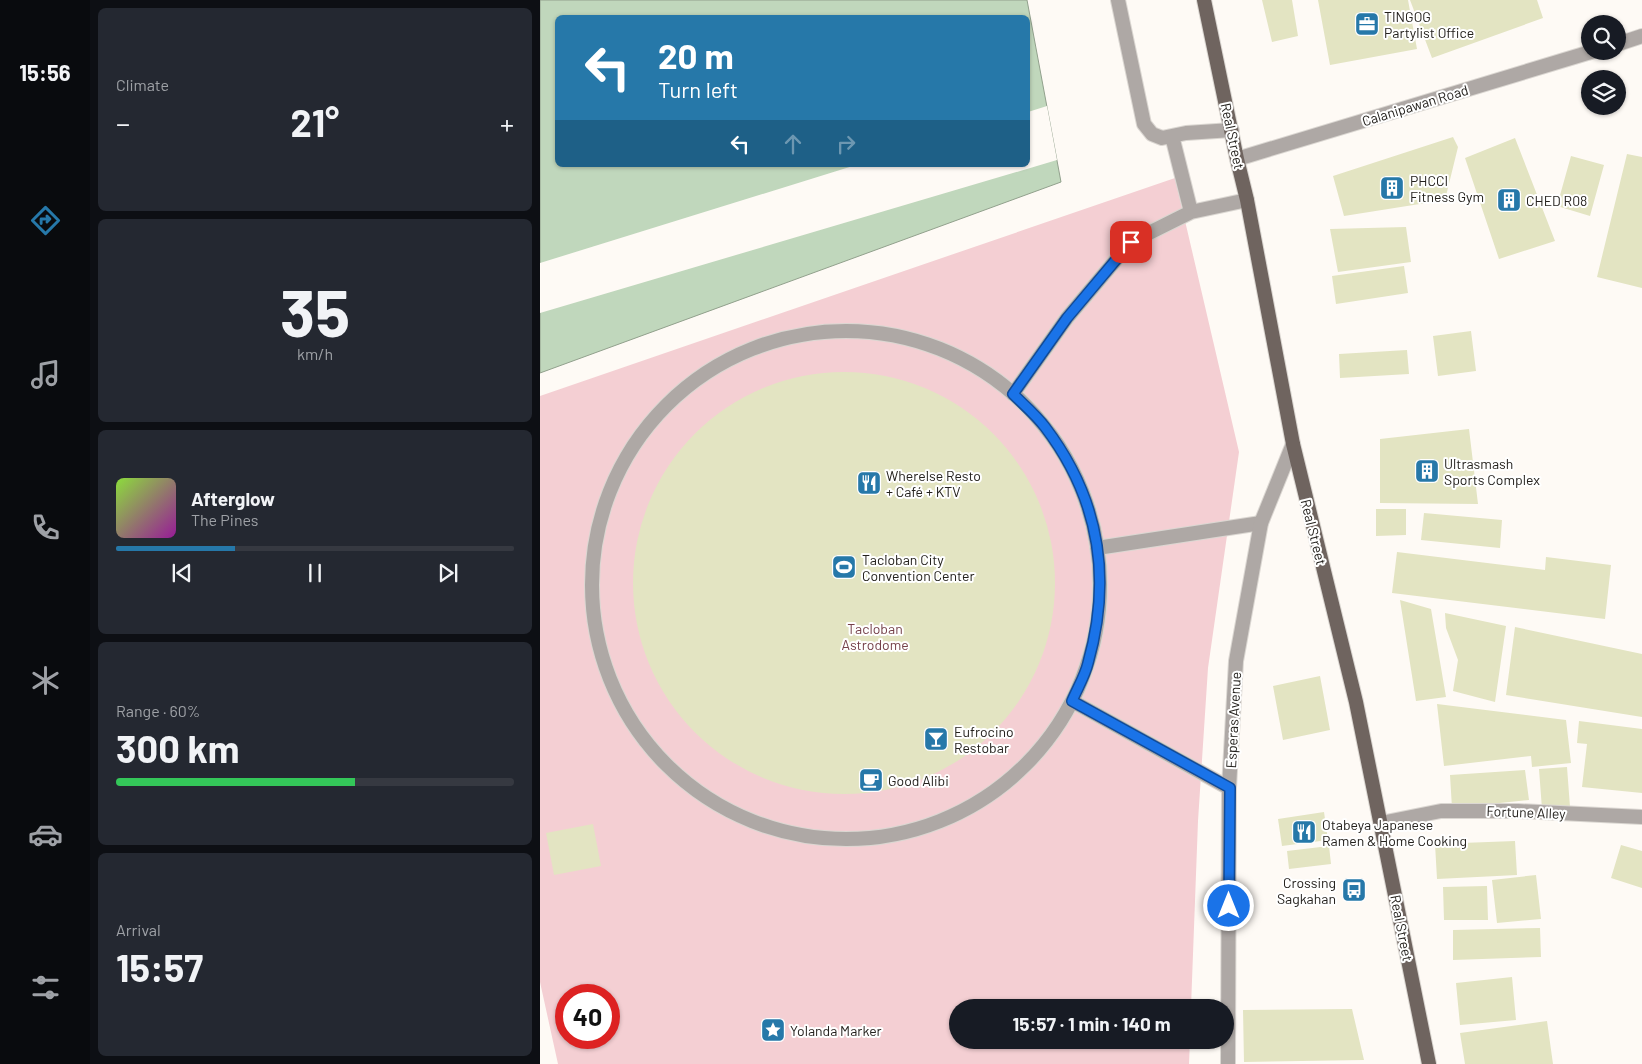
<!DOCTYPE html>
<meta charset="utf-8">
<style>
:root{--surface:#171b24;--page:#242831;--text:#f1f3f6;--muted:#9ea1a6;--line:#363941;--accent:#2678a9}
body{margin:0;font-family:Barlow,sans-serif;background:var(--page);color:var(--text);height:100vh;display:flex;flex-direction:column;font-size:19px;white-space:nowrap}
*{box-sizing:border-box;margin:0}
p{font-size:16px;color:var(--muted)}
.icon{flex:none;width:28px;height:28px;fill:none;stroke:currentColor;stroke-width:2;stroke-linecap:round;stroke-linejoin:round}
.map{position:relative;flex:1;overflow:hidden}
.panel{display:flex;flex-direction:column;gap:8px;padding:8px;background:#0d0f14;width:450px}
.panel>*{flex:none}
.banner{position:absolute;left:15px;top:15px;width:475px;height:152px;border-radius:8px;box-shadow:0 1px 4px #0004;background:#2678a9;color:#fff;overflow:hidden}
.controls{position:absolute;left:1041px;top:15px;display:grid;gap:10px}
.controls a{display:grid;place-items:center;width:45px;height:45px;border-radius:50%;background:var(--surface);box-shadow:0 1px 4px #0004;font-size:25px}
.speed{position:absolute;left:15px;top:984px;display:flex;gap:10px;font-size:25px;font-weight:700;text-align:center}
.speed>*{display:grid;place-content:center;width:65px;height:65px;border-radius:50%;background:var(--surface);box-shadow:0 1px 4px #0004;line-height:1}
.speed .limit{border:8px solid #d22;background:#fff;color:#111}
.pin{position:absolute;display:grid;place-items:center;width:42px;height:42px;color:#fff;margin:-21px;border-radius:10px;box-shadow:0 2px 8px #0006}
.me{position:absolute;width:55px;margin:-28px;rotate:0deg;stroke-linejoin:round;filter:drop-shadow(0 0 4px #0008)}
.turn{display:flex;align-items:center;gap:18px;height:105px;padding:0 20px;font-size:22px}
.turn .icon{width:65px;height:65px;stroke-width:2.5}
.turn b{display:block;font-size:35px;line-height:42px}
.lanes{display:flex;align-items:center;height:48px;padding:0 20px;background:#0003;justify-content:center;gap:25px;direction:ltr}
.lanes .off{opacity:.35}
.big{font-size:38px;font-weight:700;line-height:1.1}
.panel .card{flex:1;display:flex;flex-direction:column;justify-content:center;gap:8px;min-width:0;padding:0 18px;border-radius:8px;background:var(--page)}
.panel .dial{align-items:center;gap:0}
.dial b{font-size:65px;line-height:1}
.song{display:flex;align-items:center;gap:15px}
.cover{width:60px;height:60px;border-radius:8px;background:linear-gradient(135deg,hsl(90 70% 55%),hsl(300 70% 35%))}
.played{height:5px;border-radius:2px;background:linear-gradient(90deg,var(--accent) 30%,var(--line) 30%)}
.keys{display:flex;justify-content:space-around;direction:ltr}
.heat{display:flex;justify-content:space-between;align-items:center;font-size:28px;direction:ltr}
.charge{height:8px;border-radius:4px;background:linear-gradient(90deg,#34c759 60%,var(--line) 0)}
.trip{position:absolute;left:409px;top:999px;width:285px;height:50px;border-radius:25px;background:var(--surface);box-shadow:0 1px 4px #0004;font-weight:700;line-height:50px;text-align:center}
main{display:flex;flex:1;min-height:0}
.dock{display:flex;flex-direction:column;width:90px;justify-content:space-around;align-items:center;background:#090b0e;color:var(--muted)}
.dock .icon{width:35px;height:35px}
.dock .current{color:var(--accent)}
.dock b{font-size:22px;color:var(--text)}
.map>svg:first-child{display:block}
.green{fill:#f4cfd3;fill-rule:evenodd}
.water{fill:#c0d7bc;stroke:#91a08c;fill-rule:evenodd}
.pier{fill:#fefaf5}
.building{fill:#e3e4c2}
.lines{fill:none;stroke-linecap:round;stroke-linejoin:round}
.service-casing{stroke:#dbd7d2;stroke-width:16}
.tertiary-casing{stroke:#dbd7d2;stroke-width:16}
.primary-casing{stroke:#dbd7d2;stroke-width:16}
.service{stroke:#aea8a5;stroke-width:14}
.tertiary{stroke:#aea8a5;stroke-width:14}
.primary{stroke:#6f645f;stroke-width:14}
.route-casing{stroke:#114b97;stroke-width:12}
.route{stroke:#1a73e8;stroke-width:9}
.labels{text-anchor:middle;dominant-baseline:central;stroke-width:4;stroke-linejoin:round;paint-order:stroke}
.poi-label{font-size:14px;fill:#24211d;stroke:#fff;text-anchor:start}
.street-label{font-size:14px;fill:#24211d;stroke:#fff}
.park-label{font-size:14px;fill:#754049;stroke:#fff}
</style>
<main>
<nav class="dock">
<b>15:56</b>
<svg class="icon current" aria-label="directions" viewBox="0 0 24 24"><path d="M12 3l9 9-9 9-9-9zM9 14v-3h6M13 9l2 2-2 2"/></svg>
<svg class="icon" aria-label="music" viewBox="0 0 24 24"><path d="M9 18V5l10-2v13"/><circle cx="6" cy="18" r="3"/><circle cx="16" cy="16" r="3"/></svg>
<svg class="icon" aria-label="phone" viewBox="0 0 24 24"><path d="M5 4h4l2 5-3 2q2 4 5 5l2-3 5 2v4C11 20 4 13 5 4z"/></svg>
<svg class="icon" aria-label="climate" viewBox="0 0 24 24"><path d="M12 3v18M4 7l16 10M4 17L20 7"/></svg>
<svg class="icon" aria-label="car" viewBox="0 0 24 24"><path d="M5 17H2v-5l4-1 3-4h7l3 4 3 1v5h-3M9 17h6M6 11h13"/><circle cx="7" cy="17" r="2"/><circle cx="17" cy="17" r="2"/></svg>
<svg class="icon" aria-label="filters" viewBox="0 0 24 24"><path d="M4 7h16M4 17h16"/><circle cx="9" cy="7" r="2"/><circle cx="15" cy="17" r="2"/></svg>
</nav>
<section class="panel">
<div class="card"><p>Climate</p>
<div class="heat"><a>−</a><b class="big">21°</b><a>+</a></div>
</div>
<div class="card dial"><b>35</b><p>km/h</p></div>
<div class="card">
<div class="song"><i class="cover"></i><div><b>Afterglow</b><p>The Pines</p></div></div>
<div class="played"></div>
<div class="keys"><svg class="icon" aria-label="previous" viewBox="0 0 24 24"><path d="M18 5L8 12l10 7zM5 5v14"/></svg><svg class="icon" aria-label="pause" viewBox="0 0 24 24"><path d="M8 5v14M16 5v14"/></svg><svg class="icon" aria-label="next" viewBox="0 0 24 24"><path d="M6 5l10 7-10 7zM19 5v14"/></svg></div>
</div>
<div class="card"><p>Range · 60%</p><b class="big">300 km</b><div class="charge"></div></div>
<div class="card"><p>Arrival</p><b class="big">15:57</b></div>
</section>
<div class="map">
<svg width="1102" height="1064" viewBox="0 0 1102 1064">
<rect width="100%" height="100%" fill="#fefaf5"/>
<!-- green -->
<path class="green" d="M635,178L699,452L668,668L658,821L651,1007L418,1008V1040H650L649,1064H18L0,982V396ZM26,995H69V1038H26Z"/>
<!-- water -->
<path class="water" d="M0,0H487L521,182L0,373ZM18,18H488V165H18Z"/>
<!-- pier -->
<path class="pier" d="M507,106L517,160L0,313V263L316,165H488V112Z"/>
<!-- building -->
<path class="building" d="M722,0H752L758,36L732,42Z
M778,0H868L877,49L790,65Z
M870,0H997L1003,18L892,58Z
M913,137L918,147L905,200L804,216L793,176Z
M975,138L1015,241L959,259L925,158Z
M1087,154L1102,157V288L1057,277Z
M1031,156L1064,165L1050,216L1017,206Z
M866,227L871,262L798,272L790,229Z
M864,266L868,293L796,304L792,276Z
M931,331L936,371L898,376L893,336Z
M867,350L869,374L800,378L799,354Z
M93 583a211 211 0 1 1 422 0a211 211 0 1 1-422 0Z
M929,429L938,504L840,503V439Z
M836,509H866V535L836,536Z
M884,513L962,520L960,548L881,540Z
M857,552L1005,570L1006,557L1071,565L1065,619L852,593Z
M860,600L891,609L906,697L876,701Z
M905,613L966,626L955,702L913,691L918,660L906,628Z
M975,627L1102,654V717L966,695Z
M780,676L790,730L743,740L733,686Z
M897,704L1026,720L1031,763L992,767L991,756L904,766Z
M1039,721L1102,729V793L1042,787L1047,744L1037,743Z
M1027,767L1030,807L1002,809L999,769Z
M985,770L989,800L912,808L910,775Z
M784,812L788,840L742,846L738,819Z
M53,824L61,866L14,875L6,833Z
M975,841L977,875L897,879L895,844Z
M1081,845L1102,851V888L1071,878Z
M789,846L791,864L749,869L747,851Z
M996,875L1001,919L957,923L952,880Z
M947,886L948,920H904L903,887Z
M1000,928L1001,957L913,960V930Z
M972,977L976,1020L920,1025L916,983Z
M812,1009L824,1060L704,1062L703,1010Z
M1007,1021L1013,1064H925L920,1033Z"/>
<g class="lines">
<defs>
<path id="service" d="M578,0L604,124L612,134L622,138L646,133L692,130
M632,136L651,212
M52 585a254 254 0 1 1 508 0a254 254 0 1 1-508 0Z
M473,394L527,318L591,242L651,212L707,200
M557,548L721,523
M532,701L689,788
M841,823L901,811H978L1102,817"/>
<path id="tertiary" d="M1078,44L1102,36
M697,159L1054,51
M688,1064L689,788L696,661L721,523L753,444"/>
<path id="primary" d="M664,0L697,159L707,200L753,444L816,702L889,1064"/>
</defs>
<!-- service casing -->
<use href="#service" class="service-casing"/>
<!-- tertiary casing -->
<use href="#tertiary" class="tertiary-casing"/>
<!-- primary casing -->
<use href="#primary" class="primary-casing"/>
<!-- service -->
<use href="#service" class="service"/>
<!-- tertiary -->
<use href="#tertiary" class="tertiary"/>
<!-- primary -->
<use href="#primary" class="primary"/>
</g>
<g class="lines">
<defs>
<path id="route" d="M591,242L527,318L473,394C484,405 496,415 505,427C559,498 572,578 548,663C545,676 537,689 532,701L690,788L689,906"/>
</defs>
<!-- route casing -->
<use href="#route" class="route-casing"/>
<!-- route -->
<use href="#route" class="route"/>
</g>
<!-- icons -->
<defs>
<symbol id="office-square" viewBox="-11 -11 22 22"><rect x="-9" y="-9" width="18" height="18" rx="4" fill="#2678a9" stroke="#fff"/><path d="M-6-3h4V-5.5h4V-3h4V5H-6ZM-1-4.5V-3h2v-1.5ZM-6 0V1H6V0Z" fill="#fff"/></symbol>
<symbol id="building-square" viewBox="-11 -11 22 22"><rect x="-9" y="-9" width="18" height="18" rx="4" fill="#2678a9" stroke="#fff"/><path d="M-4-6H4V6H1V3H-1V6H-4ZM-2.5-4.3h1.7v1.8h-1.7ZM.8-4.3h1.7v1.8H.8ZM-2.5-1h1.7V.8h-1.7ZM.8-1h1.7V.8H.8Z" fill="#fff"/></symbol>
<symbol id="restaurant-square" viewBox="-11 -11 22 22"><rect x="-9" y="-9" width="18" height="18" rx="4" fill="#2678a9" stroke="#fff"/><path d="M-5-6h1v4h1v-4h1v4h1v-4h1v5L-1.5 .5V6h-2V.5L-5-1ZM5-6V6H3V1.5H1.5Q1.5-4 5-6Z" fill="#fff"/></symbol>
<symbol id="stadium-square" viewBox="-11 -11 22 22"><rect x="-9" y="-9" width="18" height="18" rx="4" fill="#2678a9" stroke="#fff"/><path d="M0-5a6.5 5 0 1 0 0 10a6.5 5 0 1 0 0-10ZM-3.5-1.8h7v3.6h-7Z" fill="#fff"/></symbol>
<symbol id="bar-square" viewBox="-11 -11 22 22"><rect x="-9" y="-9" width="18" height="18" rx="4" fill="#2678a9" stroke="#fff"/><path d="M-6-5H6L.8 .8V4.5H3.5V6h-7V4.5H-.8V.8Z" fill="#fff"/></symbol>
<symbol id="cafe-square" viewBox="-11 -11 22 22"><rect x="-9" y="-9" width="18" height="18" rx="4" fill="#2678a9" stroke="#fff"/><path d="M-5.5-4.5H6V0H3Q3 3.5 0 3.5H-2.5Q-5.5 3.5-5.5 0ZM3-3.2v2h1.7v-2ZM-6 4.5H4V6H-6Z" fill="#fff"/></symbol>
<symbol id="bus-square" viewBox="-11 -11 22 22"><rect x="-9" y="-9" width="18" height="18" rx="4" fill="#2678a9" stroke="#fff"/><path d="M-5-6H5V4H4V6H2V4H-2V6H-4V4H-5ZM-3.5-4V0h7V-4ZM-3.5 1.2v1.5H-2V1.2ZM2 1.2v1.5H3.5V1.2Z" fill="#fff"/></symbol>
<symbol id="sight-square" viewBox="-11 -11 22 22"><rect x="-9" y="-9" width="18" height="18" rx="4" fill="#2678a9" stroke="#fff"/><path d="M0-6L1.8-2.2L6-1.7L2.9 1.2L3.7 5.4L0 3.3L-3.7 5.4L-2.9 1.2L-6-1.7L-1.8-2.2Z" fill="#fff"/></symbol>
</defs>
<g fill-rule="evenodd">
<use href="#office-square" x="813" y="10" width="28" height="28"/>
<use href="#building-square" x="838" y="174" width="28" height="28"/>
<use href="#building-square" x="955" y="186" width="28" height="28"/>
<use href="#building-square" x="873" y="457" width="28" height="28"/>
<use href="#restaurant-square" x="315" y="469" width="28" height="28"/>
<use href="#stadium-square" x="290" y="553" width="28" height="28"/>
<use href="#bar-square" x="382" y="725" width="28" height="28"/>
<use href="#cafe-square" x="317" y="766" width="28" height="28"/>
<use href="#restaurant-square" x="750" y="818" width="28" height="28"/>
<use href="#bus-square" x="800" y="876" width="28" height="28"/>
<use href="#sight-square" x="219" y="1016" width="28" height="28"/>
</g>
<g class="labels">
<!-- poi labels -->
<g class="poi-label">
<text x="844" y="16">TINGOG<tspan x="844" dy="16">Partylist Office</tspan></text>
<text x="870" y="180">PHCCI<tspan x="870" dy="16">Fitness Gym</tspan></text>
<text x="986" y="200">CHED R08</text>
<text x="904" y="463">Ultrasmash<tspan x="904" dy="16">Sports Complex</tspan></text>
<text x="346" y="475">Wherelse Resto<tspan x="346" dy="16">+ Café + KTV</tspan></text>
<text x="322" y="559">Tacloban City<tspan x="322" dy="16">Convention Center</tspan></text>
<text x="414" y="731">Eufrocino<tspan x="414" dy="16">Restobar</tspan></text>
<text x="348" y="780">Good Alibi</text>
<text x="782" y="824">Otabeya Japanese<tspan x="782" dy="16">Ramen &amp; Home Cooking</tspan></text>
<text x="796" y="882" text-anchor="end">Crossing<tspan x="796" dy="16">Sagkahan</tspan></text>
<text x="250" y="1030">Yolanda Marker</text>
</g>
<!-- street labels -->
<g class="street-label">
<text transform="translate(875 105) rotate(-17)">Calanipawan Road</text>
<text transform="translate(693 136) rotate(78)">Real Street</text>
<text transform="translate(774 532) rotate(76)">Real Street</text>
<text transform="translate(693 720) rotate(-87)">Esperas Avenue</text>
<text transform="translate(986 812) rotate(2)">Fortune Alley</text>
<text transform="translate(862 928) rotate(79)">Real Street</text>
</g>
<!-- park labels -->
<g class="park-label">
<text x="335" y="628">Tacloban<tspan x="335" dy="16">Astrodome</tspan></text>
</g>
</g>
</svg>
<div class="controls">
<a><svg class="icon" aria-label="search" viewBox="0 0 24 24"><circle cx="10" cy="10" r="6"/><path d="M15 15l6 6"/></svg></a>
<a><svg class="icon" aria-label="layers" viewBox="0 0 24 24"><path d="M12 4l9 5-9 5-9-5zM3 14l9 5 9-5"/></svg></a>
</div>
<div class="speed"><div class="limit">40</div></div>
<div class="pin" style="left:591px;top:242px;background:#d93025"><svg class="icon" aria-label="arrive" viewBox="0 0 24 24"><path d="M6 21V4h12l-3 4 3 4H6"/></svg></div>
<svg class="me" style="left:689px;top:906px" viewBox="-20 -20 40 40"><circle r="17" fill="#1a73e8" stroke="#fff" stroke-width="3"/><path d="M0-11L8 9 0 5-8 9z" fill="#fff"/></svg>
<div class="trip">15:57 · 1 min · 140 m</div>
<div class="banner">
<div class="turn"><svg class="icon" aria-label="left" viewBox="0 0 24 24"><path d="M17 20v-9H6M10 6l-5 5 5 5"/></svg><div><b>20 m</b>Turn left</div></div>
<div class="lanes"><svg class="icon" aria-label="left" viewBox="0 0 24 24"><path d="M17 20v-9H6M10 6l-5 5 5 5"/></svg><svg class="icon off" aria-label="ahead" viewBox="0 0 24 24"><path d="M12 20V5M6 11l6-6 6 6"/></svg><svg class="icon off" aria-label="right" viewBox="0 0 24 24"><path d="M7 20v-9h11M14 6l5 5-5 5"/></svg></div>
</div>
</div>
</main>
